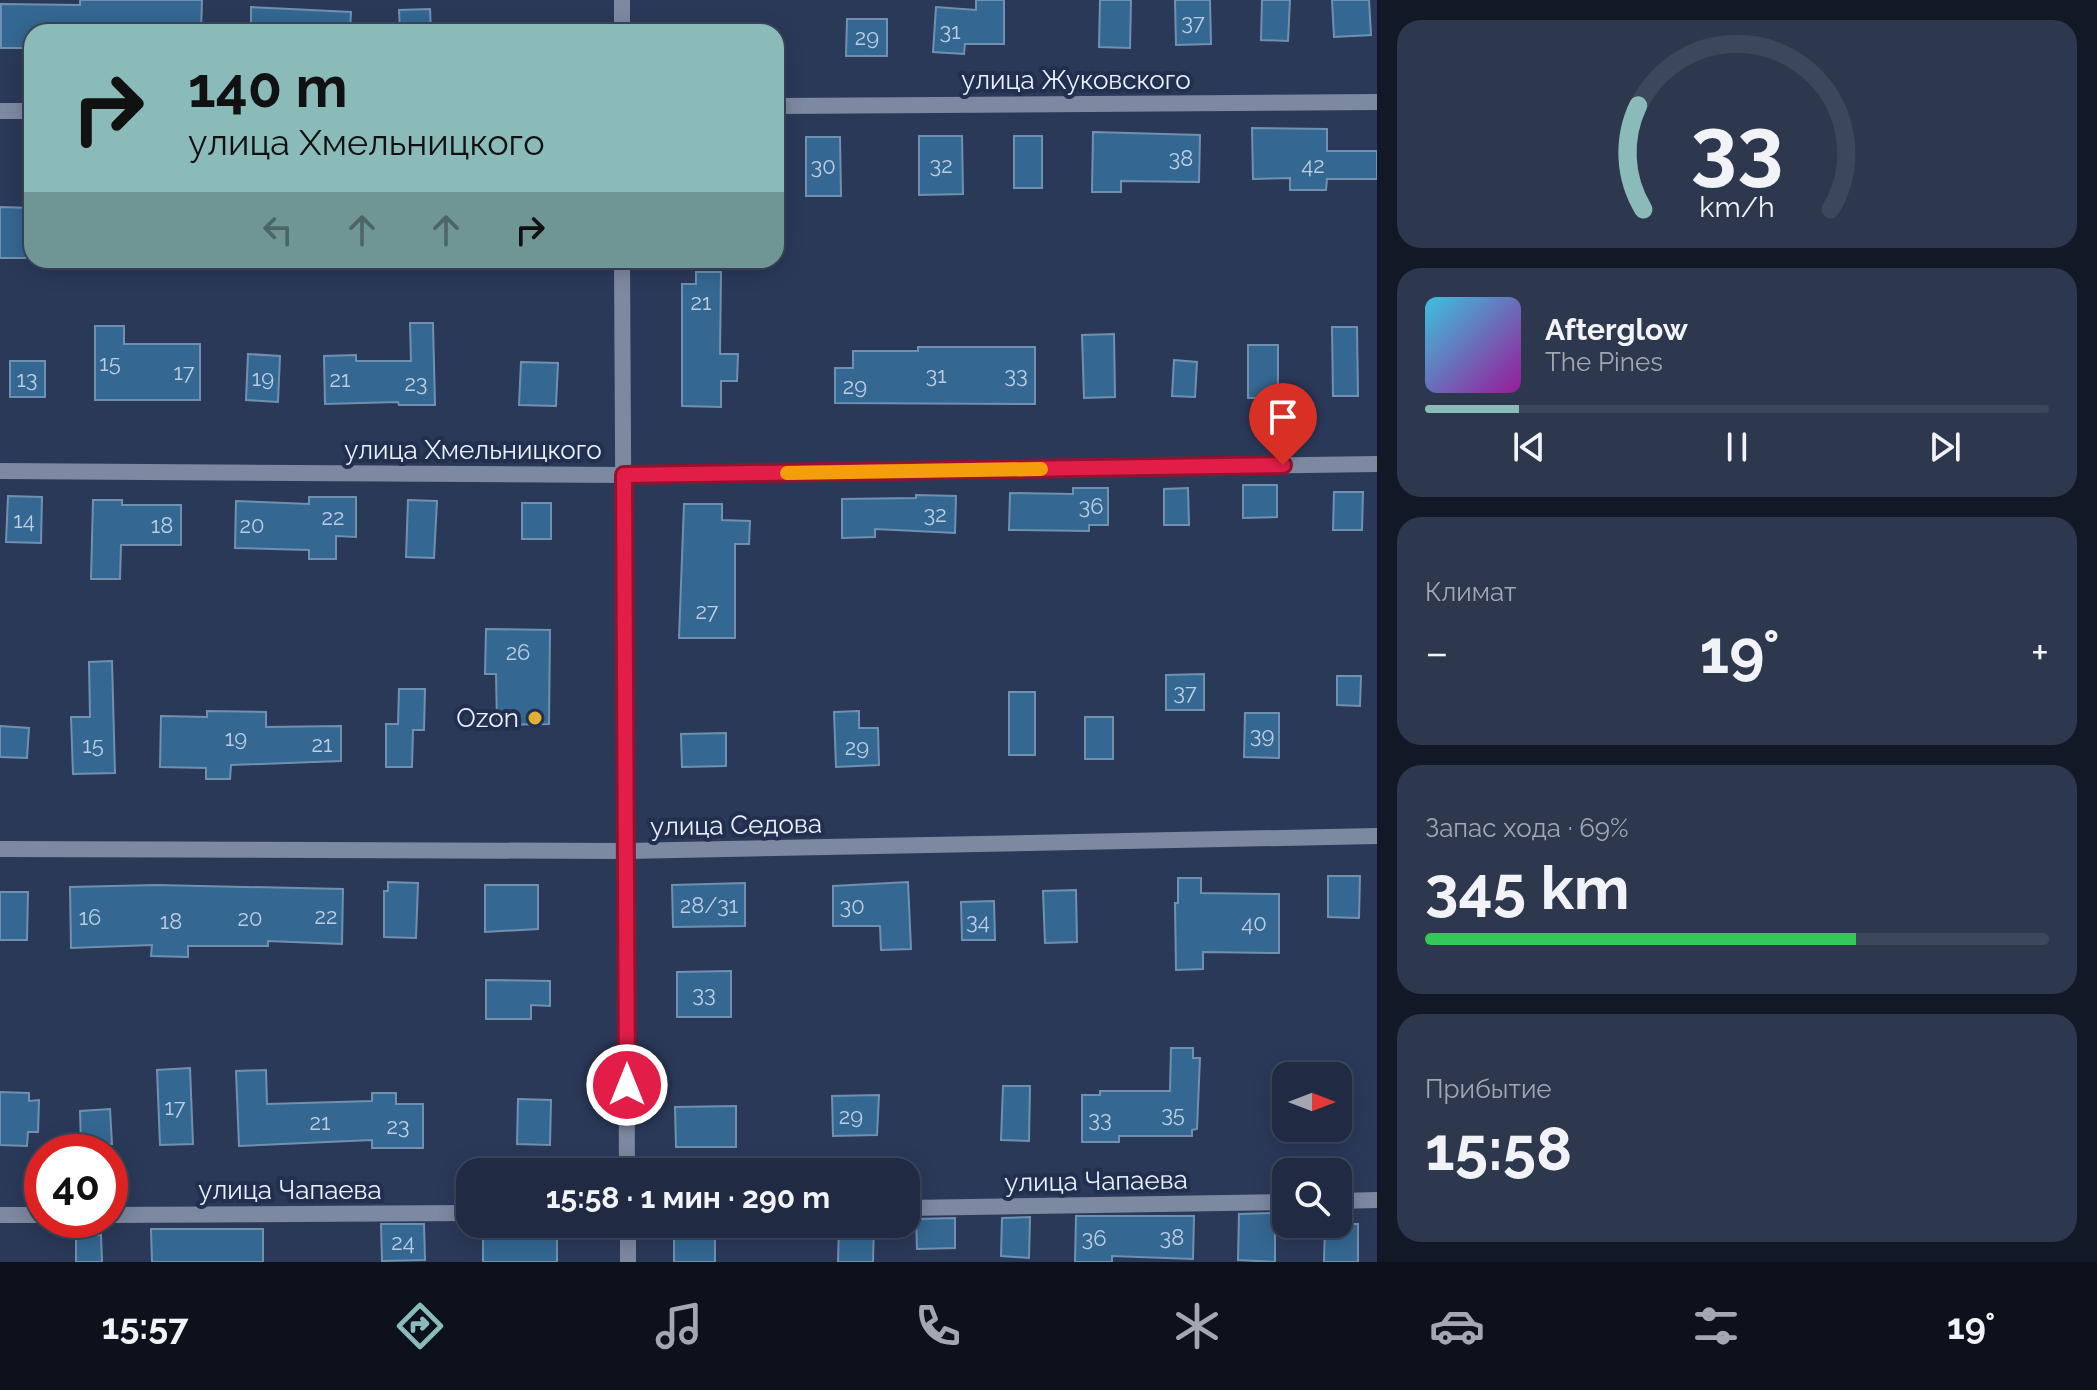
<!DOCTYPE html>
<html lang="ru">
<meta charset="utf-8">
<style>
:root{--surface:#202b43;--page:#2d374e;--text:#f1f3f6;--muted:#a2a7b2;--line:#3d475c;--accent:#8bbbb9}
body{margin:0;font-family:Raleway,sans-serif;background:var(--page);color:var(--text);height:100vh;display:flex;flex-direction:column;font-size:30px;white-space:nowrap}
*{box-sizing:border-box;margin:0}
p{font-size:26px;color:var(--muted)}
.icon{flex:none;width:44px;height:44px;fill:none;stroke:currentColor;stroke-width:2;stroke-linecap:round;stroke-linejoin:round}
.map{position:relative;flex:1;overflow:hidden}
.sheet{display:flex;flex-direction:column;gap:20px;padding:20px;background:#121825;width:720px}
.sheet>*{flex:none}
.top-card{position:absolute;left:24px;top:24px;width:760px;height:244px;border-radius:24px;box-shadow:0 4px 20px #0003,0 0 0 2px var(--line);background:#8bbbb9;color:#111;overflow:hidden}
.needle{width:52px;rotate:90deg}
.tools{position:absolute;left:1272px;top:1062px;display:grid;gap:16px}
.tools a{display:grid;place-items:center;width:80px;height:80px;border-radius:16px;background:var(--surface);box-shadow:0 4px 20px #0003,0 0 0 2px var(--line);font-size:40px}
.speed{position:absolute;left:24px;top:1134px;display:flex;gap:16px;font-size:40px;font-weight:700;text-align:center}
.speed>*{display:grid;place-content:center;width:104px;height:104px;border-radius:50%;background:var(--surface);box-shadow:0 4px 20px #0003,0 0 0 2px var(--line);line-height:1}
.speed .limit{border:12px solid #d22;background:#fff;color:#111}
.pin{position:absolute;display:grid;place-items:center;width:68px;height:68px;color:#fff;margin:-82px -34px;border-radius:50% 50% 50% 0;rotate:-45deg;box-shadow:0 0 8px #0007}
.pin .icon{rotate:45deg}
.me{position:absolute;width:88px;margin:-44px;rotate:0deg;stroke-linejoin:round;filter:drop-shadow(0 0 6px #0008)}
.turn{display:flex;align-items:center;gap:28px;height:168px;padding:0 32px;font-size:36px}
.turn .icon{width:104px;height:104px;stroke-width:2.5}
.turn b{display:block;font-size:56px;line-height:68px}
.lanes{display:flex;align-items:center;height:76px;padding:0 32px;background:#0003;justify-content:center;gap:40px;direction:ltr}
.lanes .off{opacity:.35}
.big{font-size:60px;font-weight:700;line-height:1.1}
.sheet .widget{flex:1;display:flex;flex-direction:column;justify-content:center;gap:12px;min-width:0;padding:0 28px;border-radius:24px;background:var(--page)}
.sheet .dial{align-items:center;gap:0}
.dial svg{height:208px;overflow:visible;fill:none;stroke:var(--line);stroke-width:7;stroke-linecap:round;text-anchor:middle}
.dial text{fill:var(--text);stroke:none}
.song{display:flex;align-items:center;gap:24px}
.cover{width:96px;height:96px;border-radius:12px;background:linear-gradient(135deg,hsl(190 70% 55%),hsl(300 70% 35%))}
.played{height:8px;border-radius:4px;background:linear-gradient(90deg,var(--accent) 15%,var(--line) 15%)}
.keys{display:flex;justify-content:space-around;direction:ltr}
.heat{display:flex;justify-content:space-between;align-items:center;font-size:44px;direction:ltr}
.charge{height:12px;border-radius:6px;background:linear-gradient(90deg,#34c759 69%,var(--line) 0)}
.trip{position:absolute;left:456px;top:1158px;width:464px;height:80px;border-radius:24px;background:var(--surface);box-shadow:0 4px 20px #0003,0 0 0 2px var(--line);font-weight:700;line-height:80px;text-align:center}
.tabs{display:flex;height:128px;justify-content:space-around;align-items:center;background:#0d111b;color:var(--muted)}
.tabs .icon{width:56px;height:56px}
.tabs .current{color:var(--accent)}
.tabs b{font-size:36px;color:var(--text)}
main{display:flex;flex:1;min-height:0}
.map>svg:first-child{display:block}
.building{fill:#346792;stroke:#6f91af;stroke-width:2}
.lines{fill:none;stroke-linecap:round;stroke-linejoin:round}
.minor{stroke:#7d89a1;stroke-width:16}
.tertiary{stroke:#7d89a1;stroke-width:16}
.route-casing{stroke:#92132f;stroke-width:20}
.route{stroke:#e11d48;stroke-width:14}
.slow{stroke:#f59e0b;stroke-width:14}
.poi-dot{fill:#e1af34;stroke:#222f4e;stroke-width:3}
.labels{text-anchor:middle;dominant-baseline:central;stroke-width:8;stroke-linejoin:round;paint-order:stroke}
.number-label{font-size:22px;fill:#bccde2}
.street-label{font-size:26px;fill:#e9effc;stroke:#222f4e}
.poi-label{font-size:26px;fill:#e9effc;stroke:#222f4e;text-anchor:end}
</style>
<main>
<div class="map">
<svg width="1377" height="1262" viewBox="0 0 1377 1262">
<rect width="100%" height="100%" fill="#2b3959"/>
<!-- building -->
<path class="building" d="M80,0H202L201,32H32V48H1V4L80,5Z
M976,0H1004V44H965L964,54L933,52L936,7L976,10Z
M1100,0H1131L1130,48L1099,47Z
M1175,0H1210L1211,44L1176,45Z
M1262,0H1290L1288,41L1261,40Z
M1332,0H1369L1371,35L1334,37Z
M251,7L351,12L350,32H251Z
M430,9L431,32H400L399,10Z
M847,19H887V56H846Z
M1252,128L1327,129V151H1377V179H1327L1326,190H1290V178L1253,179Z
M1093,132L1200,135L1199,182L1121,181V192H1092Z
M919,136H962L963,194L919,195Z
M1014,136H1042V188H1014Z
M806,137H840L841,196H806Z
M0,207L31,208L30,258H0Z
M696,272H721L720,354H738L737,381H721V407L682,406V284H696Z
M410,323H433L435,405H399L398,402L325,404L324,356L356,355V361H411Z
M95,326H124V344H200V400H95Z
M1332,327H1357L1358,396H1333Z
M1114,334L1115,397L1084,398L1082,335Z
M1248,345H1278V398H1248Z
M918,347H1035V404L835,403V368H853V351H918Z
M248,354L280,356L278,402L246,400Z
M1174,360L1197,362L1195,397L1172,396Z
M10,361H45V397H10Z
M521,362L558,363L556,406L519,405Z
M1243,485H1277V517L1243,518Z
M1073,488H1108V525H1089V531L1009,530L1010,493L1073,494Z
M1188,488L1189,525H1164V489Z
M1334,492H1363L1362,530H1333Z
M916,495L956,496L955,533L875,529V537L842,538V499L916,498Z
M8,496L42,497L41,543L6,542Z
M309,497H356V537L336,536V559H309V550L235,548L236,501L309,504Z
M93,500H122V505H181V545H121L120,579H91Z
M408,500L437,501L434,558L406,557Z
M522,503H551V539H522Z
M684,504H722V520L750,521L749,544H735V638H679Z
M486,629L550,630L549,724L497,725L496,674H485Z
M112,661L115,773L73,774L71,717H90L89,662Z
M1204,674V710H1166V675Z
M1337,676H1361L1360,706L1337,705Z
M399,689H425L424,730H413L412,767H386V724H398Z
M1009,692H1035V755H1009Z
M207,711L266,712V727L341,726V761L231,765L230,779H206V768L160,767L161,716L207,717Z
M859,711V728H878L879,765L836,767L834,712Z
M1245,713H1279V758L1244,757Z
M1085,717H1113V759H1085Z
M0,726L29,728L27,758L0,757Z
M726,733V766L682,767L681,734Z
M1328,876H1360L1359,918L1328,917Z
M1178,878H1201V893L1279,894V953L1203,952V969L1176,970L1175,903H1178Z
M388,882L418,883L416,938L384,937V891H388Z
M908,882L911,949L881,950L880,926H833V886Z
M745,883V926L673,927L672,885Z
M157,885L343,889L342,944L268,941V946H188V957L151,956L152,945L71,948L70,887Z
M485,885H538V929L485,932Z
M1076,890L1077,942L1045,943L1043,891Z
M0,892H28L27,940H0Z
M994,901L995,940H962L961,902Z
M731,971V1017H677V972Z
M486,980L550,981V1006L531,1005V1019H486Z
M1171,1048H1193V1058H1200L1197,1129L1192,1130V1136H1119V1142H1082V1095H1100V1091H1170Z
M190,1068L193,1144L160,1145L157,1070Z
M266,1070L267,1104L372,1101V1093H396V1104H423V1148H372V1140L239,1146L236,1071Z
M1003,1086H1030L1029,1141L1001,1140Z
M0,1092L29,1093V1101L39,1100L38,1132H28L27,1146L0,1145Z
M879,1095L877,1135L833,1136L832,1096Z
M518,1099L551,1100L550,1145L517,1144Z
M736,1106V1147H676L675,1107Z
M110,1109L112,1144L81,1145L80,1111Z
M1275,1213V1262L1238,1260L1239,1214Z
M1076,1216H1194L1193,1259L1112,1256V1262H1075Z
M1030,1217L1029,1258L1001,1256L1002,1218Z
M955,1218V1248L917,1249L916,1219Z
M381,1224H424L425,1260L382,1261Z
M674,1224H715V1262H674Z
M839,1224H874L873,1262H838Z
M1325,1224H1358V1262H1324Z
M151,1229H263V1262H152Z
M483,1232L557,1233V1262H483Z
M76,1235H101L102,1262H76Z"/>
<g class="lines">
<!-- minor -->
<path class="minor" d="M776,106L1377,102
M0,111H32
M0,471L624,475L1377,464
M0,849L626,851L1377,836
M1338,1201L1377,1200
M906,1208L1286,1202
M0,1215H42
M110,1215L470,1213"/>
<!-- tertiary -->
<path class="tertiary" d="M622,32V0
M622,260L627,1172
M628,1224V1262"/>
</g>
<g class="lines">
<defs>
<path id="route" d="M627,1085L624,475L1283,465"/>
</defs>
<!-- route casing -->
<use href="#route" class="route-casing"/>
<!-- route -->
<use href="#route" class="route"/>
<!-- slow -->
<path class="slow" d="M787,473L1041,469"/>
</g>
<!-- markers -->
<circle class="poi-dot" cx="535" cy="718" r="8"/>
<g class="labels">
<!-- number labels -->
<g class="number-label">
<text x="1193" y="22">37</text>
<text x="950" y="31">31</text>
<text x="867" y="37">29</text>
<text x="1181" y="158">38</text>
<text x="941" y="165">32</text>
<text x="1313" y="165">42</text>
<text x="823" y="166">30</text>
<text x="701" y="302">21</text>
<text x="110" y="363">15</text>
<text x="184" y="372">17</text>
<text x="936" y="375">31</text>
<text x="1016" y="375">33</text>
<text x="263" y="378">19</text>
<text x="27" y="379">13</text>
<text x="340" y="379">21</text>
<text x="416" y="383">23</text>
<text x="855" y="386">29</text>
<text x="1091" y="506">36</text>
<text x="935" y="514">32</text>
<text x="333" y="517">22</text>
<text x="24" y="520">14</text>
<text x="162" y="525">18</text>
<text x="252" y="525">20</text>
<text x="707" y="611">27</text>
<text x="518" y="652">26</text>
<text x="1185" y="692">37</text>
<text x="1262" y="735">39</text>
<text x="236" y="738">19</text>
<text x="322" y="744">21</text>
<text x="93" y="745">15</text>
<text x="857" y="747">29</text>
<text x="709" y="905">28/31</text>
<text x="852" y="906">30</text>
<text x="326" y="916">22</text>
<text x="90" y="917">16</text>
<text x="250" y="918">20</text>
<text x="171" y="921">18</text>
<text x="978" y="921">34</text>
<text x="1254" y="923">40</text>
<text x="704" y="994">33</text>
<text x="175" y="1107">17</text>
<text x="1173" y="1114">35</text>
<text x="851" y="1116">29</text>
<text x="1100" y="1119">33</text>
<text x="320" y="1122">21</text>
<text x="398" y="1126">23</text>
<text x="1172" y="1237">38</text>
<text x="1094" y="1238">36</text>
<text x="403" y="1242">24</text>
</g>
<!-- street labels -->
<g class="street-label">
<text x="1076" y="80">улица Жуковского</text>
<text x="473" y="450">улица Хмельницкого</text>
<text transform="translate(736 825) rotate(-1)">улица Седова</text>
<text transform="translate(1096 1181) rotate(-1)">улица Чапаева</text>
<text x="290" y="1190">улица Чапаева</text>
</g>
<!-- poi labels -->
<g class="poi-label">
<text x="519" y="718">Ozon</text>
</g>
</g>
</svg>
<div class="tools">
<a><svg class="needle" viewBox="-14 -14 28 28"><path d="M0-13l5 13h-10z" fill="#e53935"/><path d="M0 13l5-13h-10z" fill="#a2a7b2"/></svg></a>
<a><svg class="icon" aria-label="search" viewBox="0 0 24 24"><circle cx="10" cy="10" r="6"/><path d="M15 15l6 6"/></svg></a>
</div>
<div class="speed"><div class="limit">40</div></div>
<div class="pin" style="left:1283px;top:465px;background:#d93025"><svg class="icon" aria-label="arrive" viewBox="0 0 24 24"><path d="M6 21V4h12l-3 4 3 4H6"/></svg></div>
<svg class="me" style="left:627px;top:1085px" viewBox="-20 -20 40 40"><circle r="17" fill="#e11d48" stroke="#fff" stroke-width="3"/><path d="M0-11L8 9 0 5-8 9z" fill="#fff"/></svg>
<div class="trip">15:58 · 1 мин · 290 m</div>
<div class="top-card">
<div class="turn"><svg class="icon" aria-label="right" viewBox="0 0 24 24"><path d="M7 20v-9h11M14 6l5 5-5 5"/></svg><div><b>140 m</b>улица Хмельницкого</div></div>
<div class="lanes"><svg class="icon off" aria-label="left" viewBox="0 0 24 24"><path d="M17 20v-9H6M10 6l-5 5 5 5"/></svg><svg class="icon off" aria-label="ahead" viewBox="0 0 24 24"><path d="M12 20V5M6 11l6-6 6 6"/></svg><svg class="icon off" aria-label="ahead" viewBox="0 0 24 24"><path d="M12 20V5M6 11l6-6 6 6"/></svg><svg class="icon" aria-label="right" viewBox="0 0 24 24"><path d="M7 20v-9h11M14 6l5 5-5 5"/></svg></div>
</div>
</div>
<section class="sheet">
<div class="widget dial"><svg viewBox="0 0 100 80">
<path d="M14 69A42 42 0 1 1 86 69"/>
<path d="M14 69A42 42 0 0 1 12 29" stroke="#8bbbb9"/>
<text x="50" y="56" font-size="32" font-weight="700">33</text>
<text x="50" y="72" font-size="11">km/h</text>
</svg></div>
<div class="widget">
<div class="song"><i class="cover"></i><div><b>Afterglow</b><p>The Pines</p></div></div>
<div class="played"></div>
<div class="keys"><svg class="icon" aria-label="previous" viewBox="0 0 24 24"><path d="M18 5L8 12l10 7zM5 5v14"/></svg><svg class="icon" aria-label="pause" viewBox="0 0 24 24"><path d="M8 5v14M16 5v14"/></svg><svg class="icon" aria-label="next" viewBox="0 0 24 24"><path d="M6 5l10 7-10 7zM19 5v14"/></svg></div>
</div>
<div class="widget"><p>Климат</p>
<div class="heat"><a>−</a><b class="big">19°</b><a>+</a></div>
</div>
<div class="widget"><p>Запас хода · 69%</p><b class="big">345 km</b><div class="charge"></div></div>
<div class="widget"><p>Прибытие</p><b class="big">15:58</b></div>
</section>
</main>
<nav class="tabs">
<b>15:57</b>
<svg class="icon current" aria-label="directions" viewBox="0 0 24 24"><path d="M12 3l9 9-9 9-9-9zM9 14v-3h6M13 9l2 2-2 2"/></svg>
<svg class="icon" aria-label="music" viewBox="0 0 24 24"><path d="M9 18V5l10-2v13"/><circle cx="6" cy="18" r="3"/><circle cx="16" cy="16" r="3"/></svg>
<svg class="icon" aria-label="phone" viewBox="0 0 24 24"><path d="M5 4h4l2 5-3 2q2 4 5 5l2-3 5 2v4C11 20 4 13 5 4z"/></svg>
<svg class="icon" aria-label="climate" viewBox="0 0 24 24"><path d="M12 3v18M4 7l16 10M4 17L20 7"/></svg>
<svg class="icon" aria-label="car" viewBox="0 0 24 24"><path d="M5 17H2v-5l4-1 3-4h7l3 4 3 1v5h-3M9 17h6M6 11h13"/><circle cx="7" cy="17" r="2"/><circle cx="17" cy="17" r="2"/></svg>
<svg class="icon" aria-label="filters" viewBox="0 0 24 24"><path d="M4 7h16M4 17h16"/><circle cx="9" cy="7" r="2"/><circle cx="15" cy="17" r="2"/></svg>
<b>19°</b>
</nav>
